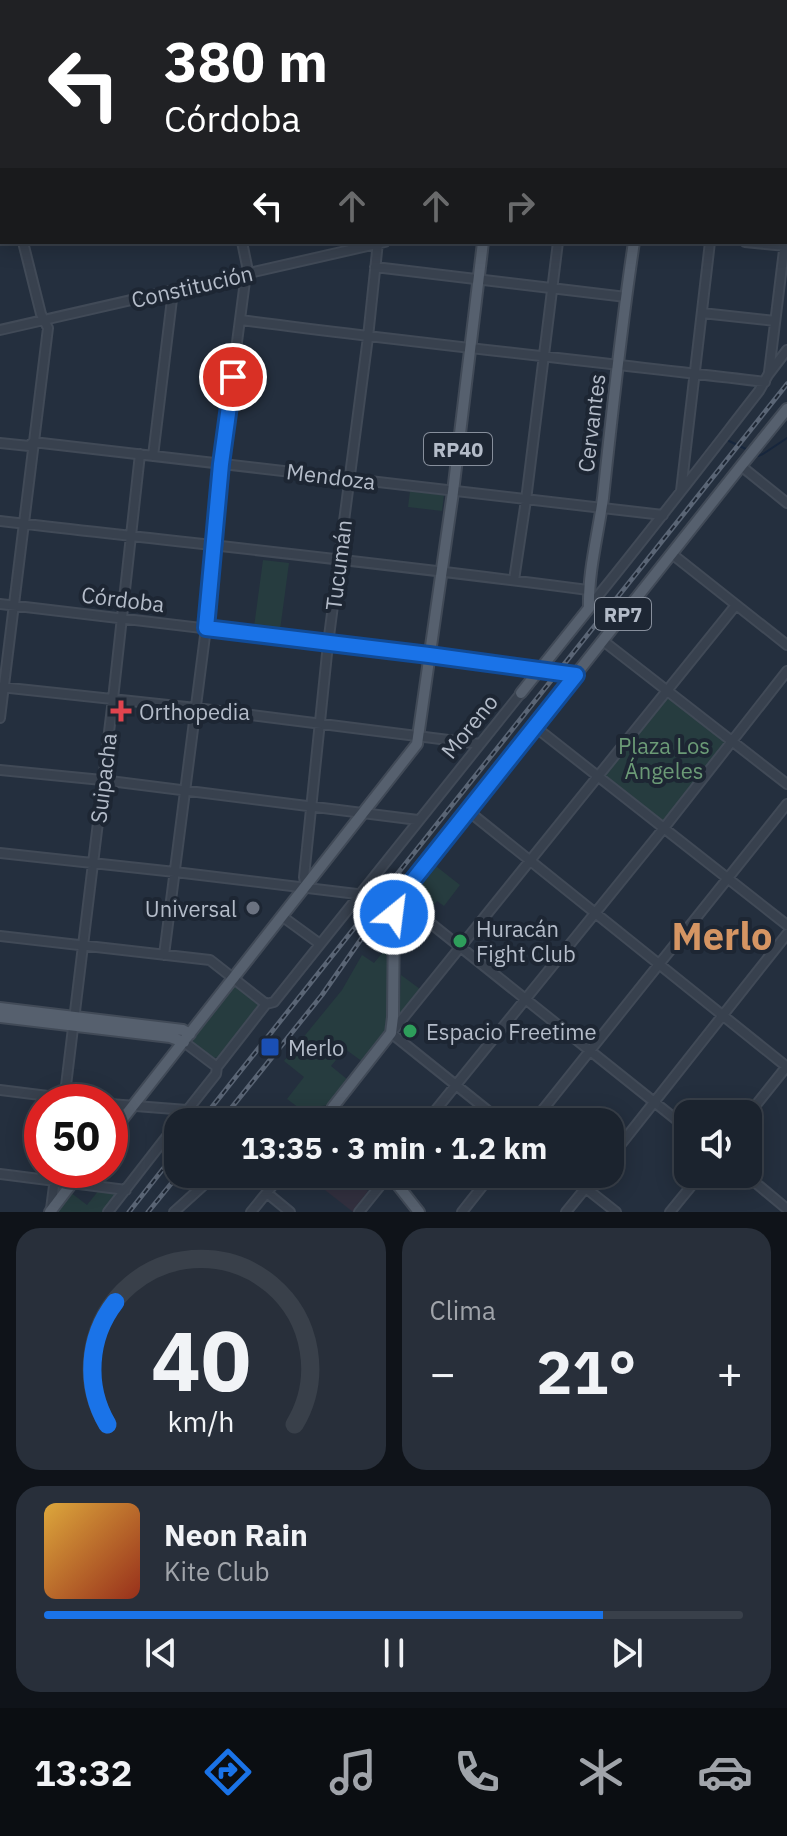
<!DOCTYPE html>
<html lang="es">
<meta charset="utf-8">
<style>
:root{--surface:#1b232e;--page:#282f3a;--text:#f1f3f6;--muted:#a0a4aa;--line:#39404a;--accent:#1a73e8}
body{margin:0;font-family:"IBM Plex Sans",sans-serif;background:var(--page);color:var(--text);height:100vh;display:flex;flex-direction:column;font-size:30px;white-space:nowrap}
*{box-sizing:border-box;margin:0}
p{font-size:26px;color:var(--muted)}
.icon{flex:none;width:44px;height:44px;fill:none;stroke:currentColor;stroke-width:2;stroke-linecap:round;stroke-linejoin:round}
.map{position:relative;height:1212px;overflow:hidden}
.sheet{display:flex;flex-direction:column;gap:16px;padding:16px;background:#0f1319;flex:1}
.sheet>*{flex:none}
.guide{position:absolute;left:0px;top:0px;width:788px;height:244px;box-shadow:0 4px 20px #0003,0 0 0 2px var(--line);background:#202124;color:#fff;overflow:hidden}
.buttons{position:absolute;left:674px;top:1100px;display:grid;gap:16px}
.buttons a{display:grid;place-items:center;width:88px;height:88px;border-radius:16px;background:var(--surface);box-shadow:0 4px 20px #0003,0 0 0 2px var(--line);font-size:40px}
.speed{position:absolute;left:24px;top:1084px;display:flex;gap:16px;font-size:40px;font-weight:700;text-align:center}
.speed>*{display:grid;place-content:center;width:104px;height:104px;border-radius:50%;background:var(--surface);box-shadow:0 4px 20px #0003,0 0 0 2px var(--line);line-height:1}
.speed .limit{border:12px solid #d22;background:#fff;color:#111}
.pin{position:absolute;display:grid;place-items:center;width:68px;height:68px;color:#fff;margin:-34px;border:4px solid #fff;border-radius:50%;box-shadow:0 2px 8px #0007}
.me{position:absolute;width:88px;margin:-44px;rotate:29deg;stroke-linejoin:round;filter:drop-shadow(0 0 6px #0008)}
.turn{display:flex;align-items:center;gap:28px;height:168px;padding:0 32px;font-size:36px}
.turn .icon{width:104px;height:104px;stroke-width:2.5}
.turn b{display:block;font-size:56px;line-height:68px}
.lanes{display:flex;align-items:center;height:76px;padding:0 32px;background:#0003;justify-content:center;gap:40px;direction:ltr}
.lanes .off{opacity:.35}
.big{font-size:60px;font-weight:800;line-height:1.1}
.sheet .card{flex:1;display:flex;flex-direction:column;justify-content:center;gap:12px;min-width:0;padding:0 28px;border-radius:24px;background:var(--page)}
.sheet .dial{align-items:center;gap:0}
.dial svg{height:208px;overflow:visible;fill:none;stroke:var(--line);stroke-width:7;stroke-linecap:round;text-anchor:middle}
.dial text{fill:var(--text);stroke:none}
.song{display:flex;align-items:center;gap:24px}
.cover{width:96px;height:96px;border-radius:12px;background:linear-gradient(135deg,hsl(40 70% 55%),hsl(10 70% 35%))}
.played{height:8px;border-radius:4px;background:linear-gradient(90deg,var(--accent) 80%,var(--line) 80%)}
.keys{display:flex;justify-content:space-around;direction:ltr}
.heat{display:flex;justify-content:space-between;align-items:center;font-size:44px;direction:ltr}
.sheet .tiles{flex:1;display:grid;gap:16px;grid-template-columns:1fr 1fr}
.card:last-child{grid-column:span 2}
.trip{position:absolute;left:164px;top:1108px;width:460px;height:80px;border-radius:24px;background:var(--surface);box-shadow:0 4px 20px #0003,0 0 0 2px var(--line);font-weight:800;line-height:80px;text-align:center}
.menu{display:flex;height:128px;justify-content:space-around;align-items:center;background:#0b0e12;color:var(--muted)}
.menu .icon{width:56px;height:56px}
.menu .current{color:var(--accent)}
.menu b{font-size:36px;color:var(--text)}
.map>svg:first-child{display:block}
.medical{fill:#32303f}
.green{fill:#263c3f}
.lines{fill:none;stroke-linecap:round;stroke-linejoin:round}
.stream{stroke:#17263c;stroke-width:2}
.minor-casing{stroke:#414a57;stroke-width:12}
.major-casing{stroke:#414a57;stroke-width:14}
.minor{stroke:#38414e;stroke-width:8}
.major{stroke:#56606e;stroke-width:10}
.rail-casing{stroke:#5a6575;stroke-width:5}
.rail{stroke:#1d2633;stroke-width:2;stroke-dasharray:6;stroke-linecap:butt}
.route-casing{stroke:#114b97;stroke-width:20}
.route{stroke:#1a73e8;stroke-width:14}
.health-dot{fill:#e0444e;stroke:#1d2633;stroke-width:3}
.worship-dot{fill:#6b7280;stroke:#1d2633;stroke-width:3}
.leisure-dot{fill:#2e9e5b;stroke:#1d2633;stroke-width:3}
.transit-dot{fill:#1a4fb4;stroke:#1d2633;stroke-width:3}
.labels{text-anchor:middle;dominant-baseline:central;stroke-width:8;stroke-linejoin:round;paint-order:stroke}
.shield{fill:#1d2633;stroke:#878f9c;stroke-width:2}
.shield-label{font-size:20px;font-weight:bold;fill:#b4bcc9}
.street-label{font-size:22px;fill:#b4bcc9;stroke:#1d2633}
.poi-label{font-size:22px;fill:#b4bcc9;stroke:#1d2633;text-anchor:start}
.park-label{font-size:22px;fill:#6b9a76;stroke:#1d2633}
.town-label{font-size:38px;font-weight:bold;fill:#d59563;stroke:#1d2633}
</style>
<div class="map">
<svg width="787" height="1212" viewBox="0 0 787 1212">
<rect width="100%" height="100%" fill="#242f3e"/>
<!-- medical -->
<path class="medical" d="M338,1174H347L368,1191L353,1212L325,1190Z"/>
<!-- green -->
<path class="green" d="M0,0H245L239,2H2V72L0,73Z
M410,491L444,495L442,511L408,507Z
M263,560L289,563L280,630L254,627Z
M667,695L726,741L662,822L603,775Z
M432,863L460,885L444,906L437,901L426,915L405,897Z
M388,946V1025L384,1036L363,1062L345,1049L331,1066L348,1080L328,1105L307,1108L303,1111L287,1099L304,1077L284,1061L342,990L362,955L374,963Z
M401,975L420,989L399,1017Z
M234,986H237L259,1006L218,1057L214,1058L192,1041V1038Z
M99,1190L114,1191L117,1194L103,1212H55L70,1192L87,1205Z"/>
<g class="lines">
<!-- stream -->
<path class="stream" d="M729,441L750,451
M755,455L758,456L763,454L787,438"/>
<defs>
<path id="minor" d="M305,0L306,2
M258,2L265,0
M558,2L565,0
M0,80L2,79
M786,90H787
M0,138L2,147
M786,146H787
M0,155H2
M786,231L787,223
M0,240L2,239
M745,242L786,246
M375,267L626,297
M702,313L775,321
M241,320C415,343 590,361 765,382
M0,330L385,242
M769,372L785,242
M0,443L29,446L33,442L663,515
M153,456L173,291
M741,466L787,503
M681,491L710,242
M0,521C196,544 393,564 588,590
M672,554L787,645
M514,580L526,500L558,242
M0,604L429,655
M589,607C647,536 703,463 759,391L768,375L787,350
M602,640L787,784
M0,687L196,708L480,744
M0,718L48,328L41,314L23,242
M534,726L787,925
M0,770L102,780L418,820
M467,810L787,1067
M0,853L175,872L398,899L404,902L688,1129
M306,887L304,877L328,644L368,337L378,242
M283,917L320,944
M0,936L210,960L266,1004
M164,955L206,628L221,464L247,266L242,242
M184,1042L217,1067
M0,1090L96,1102
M64,1102L113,699L140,454
M110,1104L187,1110
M748,1115L787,1066
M178,1122L216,1074L217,1067L266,1004L274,1002L521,693
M322,1122L333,1107
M426,1122L664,828L787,671
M502,1122L391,1033L736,605
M533,1122L787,804
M610,1158L787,934
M0,1174L126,1190
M260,1174L273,1185
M327,1174L331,1177
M568,1174L616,1212
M745,1174L787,1209
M267,1193L290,1212
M51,1209L56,1170
M108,1212L178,1122
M174,1212L216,1174
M251,1212L282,1174
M359,1212L384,1181L388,1174
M462,1212L492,1174
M566,1212L597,1174
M670,1212L701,1174"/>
<path id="major" d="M419,0L420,2
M598,0V2
M429,655L576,675
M521,693L589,608C588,571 598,535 603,498C612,413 621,327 634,242
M0,1008L183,1030L190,1034
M0,1017L170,1037L184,1042
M346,1122L333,1107L391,1033L393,1017L394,910L398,899L741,466L787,409
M110,1135L417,744L453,492L483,242
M389,1174L419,1212
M50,1212L82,1170"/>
</defs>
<!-- minor casing -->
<use href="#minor" class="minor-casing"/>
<!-- major casing -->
<use href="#major" class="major-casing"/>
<!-- minor -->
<use href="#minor" class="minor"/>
<!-- major -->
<use href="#major" class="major"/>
<defs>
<path id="rail" d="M200,1122L787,384
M220,1122L322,995L378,915
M129,1212L178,1150
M148,1212L179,1174"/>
</defs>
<!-- rail casing -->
<use href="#rail" class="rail-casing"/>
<!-- rail -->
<use href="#rail" class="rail"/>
</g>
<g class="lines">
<defs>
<path id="route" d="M233,377L221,464L206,628L429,655L576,675L398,899L394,914"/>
</defs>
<!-- route casing -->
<use href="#route" class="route-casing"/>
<!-- route -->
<use href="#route" class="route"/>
</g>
<!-- markers -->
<path class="health-dot" d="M117 699h8v8h8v8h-8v8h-8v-8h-8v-8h8z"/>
<circle class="worship-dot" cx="253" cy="908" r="8"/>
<g class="leisure-dot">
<circle cx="460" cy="941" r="8"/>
<circle cx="410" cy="1031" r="8"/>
</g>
<rect class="transit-dot" x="260" y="1037" width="20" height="20" rx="4"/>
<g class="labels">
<!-- shield labels -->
<g class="shield">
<rect x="424" y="433" width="68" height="32" rx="6"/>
<rect x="595" y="598" width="56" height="32" rx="6"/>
</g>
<g class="shield-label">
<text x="458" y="449">RP40</text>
<text x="623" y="614">RP7</text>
</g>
<!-- street labels -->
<g class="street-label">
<text transform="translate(192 286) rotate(-13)">Constitución</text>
<text transform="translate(591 423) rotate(-83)">Cervantes</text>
<text transform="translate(331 476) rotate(7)">Mendoza</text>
<text transform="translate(338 565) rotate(-83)">Tucumán</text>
<text transform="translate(123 599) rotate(7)">Córdoba</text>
<text transform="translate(469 726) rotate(-51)">Moreno</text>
<text transform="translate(103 778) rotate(-83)">Suipacha</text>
</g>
<!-- poi labels -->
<g class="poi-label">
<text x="139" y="711">Orthopedia</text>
<text x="237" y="908" text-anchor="end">Universal</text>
<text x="476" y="928">Huracán<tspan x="476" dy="25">Fight Club</tspan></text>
<text x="426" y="1031">Espacio Freetime</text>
<text x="288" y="1047">Merlo</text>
</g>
<!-- park labels -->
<g class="park-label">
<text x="664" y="745">Plaza Los<tspan x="664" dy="25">Ángeles</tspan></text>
</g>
<!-- town labels -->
<g class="town-label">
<text x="722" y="935">Merlo</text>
</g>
</g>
</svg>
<div class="buttons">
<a><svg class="icon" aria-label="sound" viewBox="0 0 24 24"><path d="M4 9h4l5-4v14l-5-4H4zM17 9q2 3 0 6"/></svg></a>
</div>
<div class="speed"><div class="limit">50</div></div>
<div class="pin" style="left:233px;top:377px;background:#d93025"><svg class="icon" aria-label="arrive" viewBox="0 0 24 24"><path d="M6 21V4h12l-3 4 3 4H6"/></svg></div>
<svg class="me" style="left:394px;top:914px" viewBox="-20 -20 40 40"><circle r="17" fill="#1a73e8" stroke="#fff" stroke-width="3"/><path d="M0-11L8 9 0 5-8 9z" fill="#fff"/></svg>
<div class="trip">13:35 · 3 min · 1.2 km</div>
<div class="guide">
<div class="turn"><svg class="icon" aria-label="left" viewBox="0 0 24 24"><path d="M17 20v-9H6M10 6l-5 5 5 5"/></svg><div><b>380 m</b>Córdoba</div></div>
<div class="lanes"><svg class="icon" aria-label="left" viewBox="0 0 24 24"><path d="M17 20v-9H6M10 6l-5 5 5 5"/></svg><svg class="icon off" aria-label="ahead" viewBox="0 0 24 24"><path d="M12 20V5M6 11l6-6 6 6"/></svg><svg class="icon off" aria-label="ahead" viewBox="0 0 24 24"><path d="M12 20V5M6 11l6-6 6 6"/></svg><svg class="icon off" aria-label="right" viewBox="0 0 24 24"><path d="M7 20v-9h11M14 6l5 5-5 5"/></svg></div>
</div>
</div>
<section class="sheet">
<div class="tiles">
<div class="card dial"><svg viewBox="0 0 100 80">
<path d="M14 69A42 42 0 1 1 86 69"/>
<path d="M14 69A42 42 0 0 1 17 22" stroke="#1a73e8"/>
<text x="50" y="56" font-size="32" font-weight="700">40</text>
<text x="50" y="72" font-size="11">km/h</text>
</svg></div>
<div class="card"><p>Clima</p>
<div class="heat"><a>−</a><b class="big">21°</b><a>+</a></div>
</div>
<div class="card">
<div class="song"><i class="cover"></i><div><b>Neon Rain</b><p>Kite Club</p></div></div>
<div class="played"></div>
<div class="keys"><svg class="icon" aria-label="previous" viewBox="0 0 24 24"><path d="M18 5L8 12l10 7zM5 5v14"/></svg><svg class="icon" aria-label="pause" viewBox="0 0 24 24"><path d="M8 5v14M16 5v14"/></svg><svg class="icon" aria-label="next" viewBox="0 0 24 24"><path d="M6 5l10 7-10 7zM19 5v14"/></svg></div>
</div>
</div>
</section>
<nav class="menu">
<b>13:32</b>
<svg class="icon current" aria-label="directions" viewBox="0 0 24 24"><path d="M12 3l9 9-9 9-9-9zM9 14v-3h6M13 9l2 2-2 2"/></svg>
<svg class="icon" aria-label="music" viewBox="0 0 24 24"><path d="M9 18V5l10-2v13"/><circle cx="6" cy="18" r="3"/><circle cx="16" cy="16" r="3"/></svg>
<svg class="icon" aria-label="phone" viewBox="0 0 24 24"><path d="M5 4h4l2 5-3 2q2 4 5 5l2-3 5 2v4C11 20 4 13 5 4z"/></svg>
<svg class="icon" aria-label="climate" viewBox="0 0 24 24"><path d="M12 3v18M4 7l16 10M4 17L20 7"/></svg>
<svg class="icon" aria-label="car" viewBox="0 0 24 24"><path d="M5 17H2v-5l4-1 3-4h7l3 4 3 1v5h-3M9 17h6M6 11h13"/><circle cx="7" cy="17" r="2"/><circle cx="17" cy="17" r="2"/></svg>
</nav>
